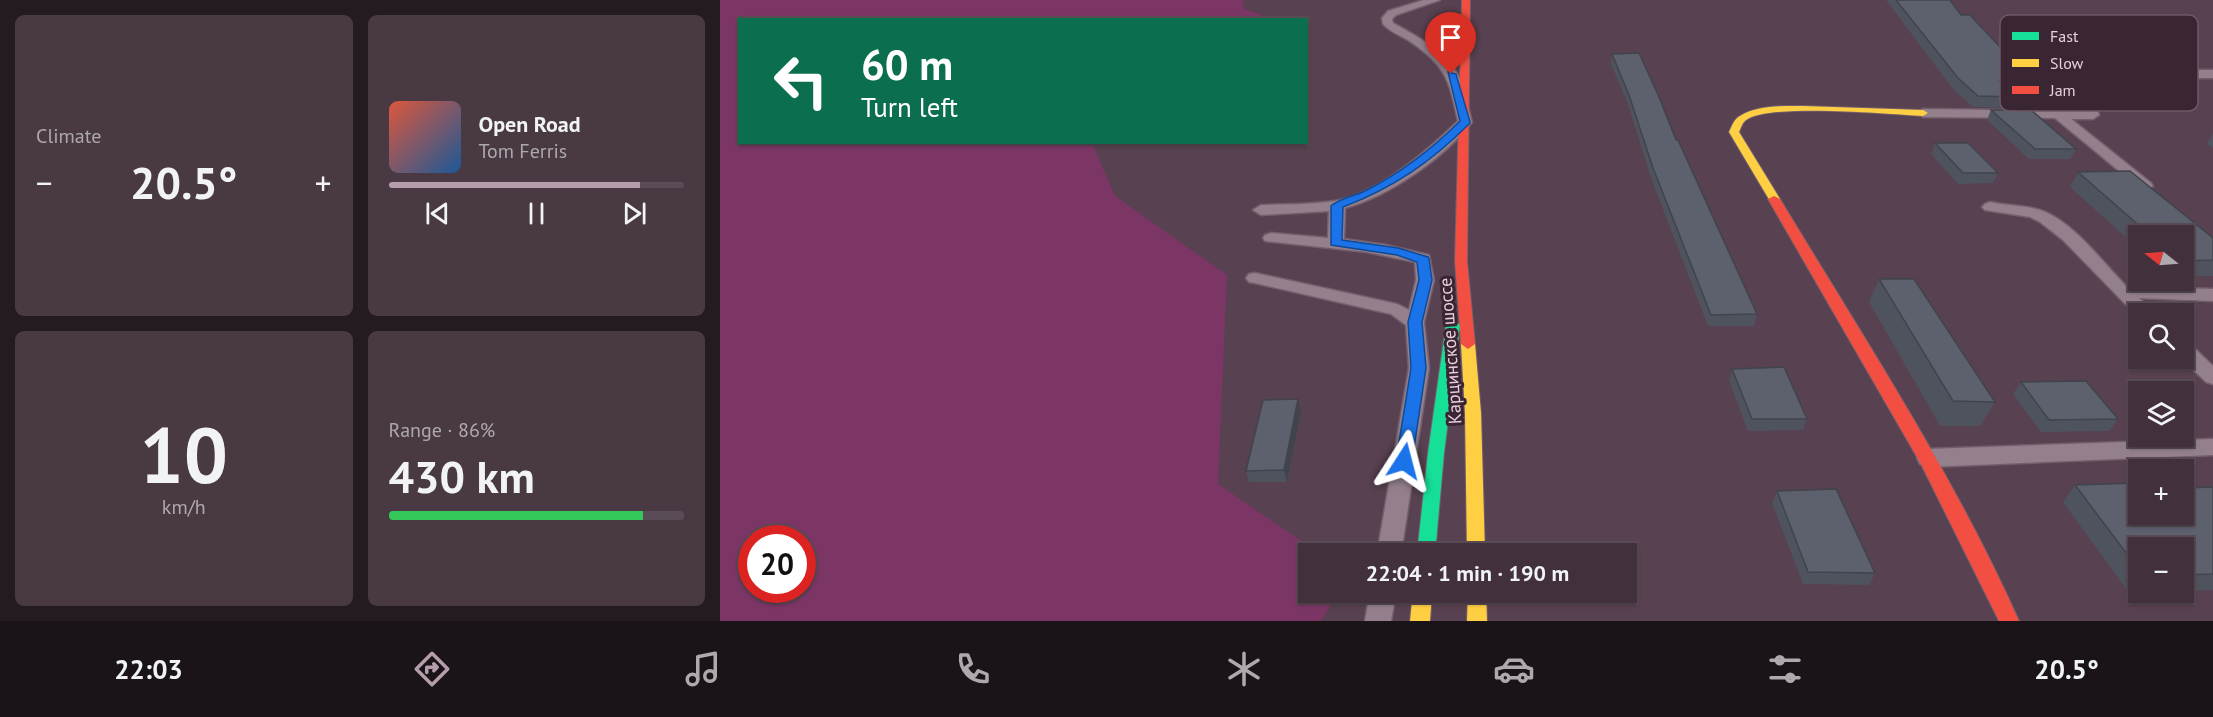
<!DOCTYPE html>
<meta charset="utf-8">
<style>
:root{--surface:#42313c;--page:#493943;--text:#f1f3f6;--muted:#aea9af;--line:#5a4c56;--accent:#b69dac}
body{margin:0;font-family:"PT Sans",sans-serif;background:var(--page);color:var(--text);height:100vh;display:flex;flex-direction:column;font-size:22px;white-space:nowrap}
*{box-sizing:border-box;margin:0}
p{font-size:20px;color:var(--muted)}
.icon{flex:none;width:33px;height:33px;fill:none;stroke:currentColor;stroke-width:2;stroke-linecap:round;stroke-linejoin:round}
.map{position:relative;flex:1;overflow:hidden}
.panel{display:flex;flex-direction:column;gap:15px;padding:15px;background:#241b21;width:720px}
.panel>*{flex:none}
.guide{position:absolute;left:18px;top:18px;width:570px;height:126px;border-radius:0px;box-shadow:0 2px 4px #0004,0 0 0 2px var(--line);background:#0b6e4f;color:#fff;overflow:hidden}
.needle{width:39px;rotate:287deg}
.buttons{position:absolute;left:1408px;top:225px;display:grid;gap:12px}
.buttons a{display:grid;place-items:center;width:66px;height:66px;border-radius:0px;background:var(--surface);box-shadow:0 2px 4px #0004,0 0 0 2px var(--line);font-size:30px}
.speed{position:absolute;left:18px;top:525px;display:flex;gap:12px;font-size:30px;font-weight:700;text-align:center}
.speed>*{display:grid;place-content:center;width:78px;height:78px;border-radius:50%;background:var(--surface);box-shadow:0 2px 4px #0004,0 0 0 2px var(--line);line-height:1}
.speed .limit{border:9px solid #d22;background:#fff;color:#111}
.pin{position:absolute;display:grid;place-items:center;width:51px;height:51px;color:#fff;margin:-62px -26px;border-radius:50% 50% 50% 0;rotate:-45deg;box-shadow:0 0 6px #0007}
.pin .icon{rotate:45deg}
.me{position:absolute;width:66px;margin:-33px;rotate:9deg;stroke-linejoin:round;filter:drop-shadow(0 0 4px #0008)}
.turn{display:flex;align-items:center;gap:21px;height:126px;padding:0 24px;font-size:27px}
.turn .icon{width:78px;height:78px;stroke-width:2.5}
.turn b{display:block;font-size:42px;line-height:51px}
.big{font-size:45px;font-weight:700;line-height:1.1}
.panel .widget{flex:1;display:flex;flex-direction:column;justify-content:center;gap:9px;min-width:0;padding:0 21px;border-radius:9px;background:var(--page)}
.panel .dial{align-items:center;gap:0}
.dial b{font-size:78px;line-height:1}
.song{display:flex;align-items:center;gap:18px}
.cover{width:72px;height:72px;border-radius:9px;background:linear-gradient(135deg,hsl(10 70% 55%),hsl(210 70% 35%))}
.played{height:6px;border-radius:3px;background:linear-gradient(90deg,var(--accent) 85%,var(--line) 85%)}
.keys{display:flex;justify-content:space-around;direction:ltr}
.heat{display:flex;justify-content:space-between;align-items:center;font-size:33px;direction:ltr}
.charge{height:9px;border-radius:4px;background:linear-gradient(90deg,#34c759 86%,var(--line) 0)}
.panel .tiles{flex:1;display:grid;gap:15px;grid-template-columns:repeat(2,1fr)}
.trip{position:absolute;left:578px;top:543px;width:339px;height:60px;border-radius:0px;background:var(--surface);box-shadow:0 2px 4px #0004,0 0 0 2px var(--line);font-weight:700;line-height:60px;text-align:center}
.tabs{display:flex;height:96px;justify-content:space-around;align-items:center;background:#1a1418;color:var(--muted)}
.tabs .icon{width:42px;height:42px}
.tabs .selected{color:var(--accent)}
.tabs b{font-size:27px;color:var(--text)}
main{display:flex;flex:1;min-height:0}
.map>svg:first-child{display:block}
.green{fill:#7b3666;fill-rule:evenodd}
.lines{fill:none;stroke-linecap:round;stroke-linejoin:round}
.lane-casing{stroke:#735f6c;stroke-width:3}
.fast-casing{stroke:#735f6c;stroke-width:2}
.slow-casing{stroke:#735f6c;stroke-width:2}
.jam-casing{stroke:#735f6c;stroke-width:2}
.lane{fill:#93808c;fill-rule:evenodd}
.fast{fill:#16e098;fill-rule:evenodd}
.slow{fill:#ffcf43;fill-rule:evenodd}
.jam{fill:#f24e42;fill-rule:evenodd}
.wall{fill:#4f535e}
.shaded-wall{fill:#40444c}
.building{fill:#5c616d;stroke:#40444c;stroke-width:1.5}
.route{fill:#1a73e8;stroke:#114b97;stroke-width:1.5}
.labels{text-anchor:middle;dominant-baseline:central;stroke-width:6;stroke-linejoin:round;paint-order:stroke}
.street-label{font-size:18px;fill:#e8cede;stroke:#3a2633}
.key{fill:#3a2633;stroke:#6e5866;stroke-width:1.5}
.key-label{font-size:16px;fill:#e8cede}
</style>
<main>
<section class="panel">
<div class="tiles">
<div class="widget"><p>Climate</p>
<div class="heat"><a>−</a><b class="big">20.5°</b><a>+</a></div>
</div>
<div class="widget">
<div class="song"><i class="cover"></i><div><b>Open Road</b><p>Tom Ferris</p></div></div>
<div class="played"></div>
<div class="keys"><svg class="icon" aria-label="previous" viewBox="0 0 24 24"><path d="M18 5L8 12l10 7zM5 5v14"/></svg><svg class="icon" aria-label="pause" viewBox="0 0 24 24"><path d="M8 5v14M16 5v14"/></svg><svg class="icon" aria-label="next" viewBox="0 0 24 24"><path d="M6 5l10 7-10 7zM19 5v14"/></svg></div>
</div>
<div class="widget dial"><b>10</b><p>km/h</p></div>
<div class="widget"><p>Range · 86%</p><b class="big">430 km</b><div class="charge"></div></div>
</div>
</section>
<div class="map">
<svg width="1493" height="621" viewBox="0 0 1493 621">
<rect width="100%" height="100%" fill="#584150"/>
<!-- green -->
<path class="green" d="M0,0H524L523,8L551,19L20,20V142L372,143L395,196L507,275L498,484L599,553L588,554V592L618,593L601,621H0ZM32,538H82V590H32Z"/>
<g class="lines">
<defs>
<path id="lane" d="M704,0H720L676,15L672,19L673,23C698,37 729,53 741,81C746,94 748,108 752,122C724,158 668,197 625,208L624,239L666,245L709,255L714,280L704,322L709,368L681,554H657L689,368L686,325L671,314L535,283L529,282L526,278L529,274L535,273L677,304L689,310L696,280L695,262L647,252L545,241L543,238L545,235L551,233L608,238L609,211L541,215L533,210L541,205C567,204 594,205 620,200C662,191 708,150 738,121C729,80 727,67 691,42C682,36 670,32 663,24L662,18L668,11Z
M1472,70H1493V78H1409L1336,82L1378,112L1379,115L1373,119H1351L1431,183L1433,186L1426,190L1421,189L1335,118L1203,117L1197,113L1203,109L1359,111L1321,83V77L1388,71Z
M1270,202C1287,206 1304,205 1320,210C1353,221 1383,263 1407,287L1493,289V301L1419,298L1434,314H1419V318L1343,240L1320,222L1310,217L1265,210L1262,207L1265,204Z
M1464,344L1471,345L1493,366V384L1486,382L1461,358H1464Z
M1493,439V455L1208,467L1200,464L1197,458L1200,452L1208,449Z
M650,592H676L671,621H645Z"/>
<path id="fast" d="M733,320L740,325L724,453L715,554H697L708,453L726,325Z"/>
<path id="slow" d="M1083,106L1203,110L1208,113L1203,116C1170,114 1049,103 1026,120C1022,123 1021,128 1019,132L1060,199L1054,202L1050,201L1009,132C1012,126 1014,119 1020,116C1037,105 1063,106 1083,106Z
M748,339L755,344L761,413L765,554H747L745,413L741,344Z
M693,592H712L710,621H690Z
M748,592H766L767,621H747Z"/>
<path id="jam" d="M742,0H750L747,261L755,344L748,349L741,344L735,261Z
M1054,196L1060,199C1143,337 1233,473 1299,621H1279L1201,464L1048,199Z"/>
</defs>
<!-- lane casing -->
<use href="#lane" class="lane-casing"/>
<!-- fast casing -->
<use href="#fast" class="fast-casing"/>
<!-- slow casing -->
<use href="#slow" class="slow-casing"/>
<!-- jam casing -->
<use href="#jam" class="jam-casing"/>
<!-- lane -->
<use href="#lane" class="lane"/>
<!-- fast -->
<use href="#fast" class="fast"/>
<!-- slow -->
<use href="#slow" class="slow"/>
<!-- jam -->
<use href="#jam" class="jam"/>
</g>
<!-- wall -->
<path class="wall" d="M1166,0H1230L1241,15L1311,80L1306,91H1292L1298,97L1293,108L1253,107L1233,89Z
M892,54L956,140L1037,314L1034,326H988L931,178L908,104L891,64Z
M1271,110L1356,149L1350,159H1309L1267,120Z
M1493,134V148L1487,144Z
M1215,143L1278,173L1273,183L1238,184L1211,154Z
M1358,172L1493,238V276H1464V236H1419V249L1350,187Z
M1159,279L1275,402L1260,426H1220L1149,302Z
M1012,369L1087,419L1083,430L1028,431L1009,381Z
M1301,382L1398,419L1389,431L1321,432L1293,394Z
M581,411L567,482H529L526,471Z
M1355,485L1419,514L1493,487V590L1464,591V548H1419V592H1421L1409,593L1343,502Z
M1057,491L1155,573L1149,585L1083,584L1052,503Z"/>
<!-- shaded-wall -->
<path class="shaded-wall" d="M578,399L581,411L567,482L564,470Z"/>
<!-- building -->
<path class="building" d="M1176,0H1230L1241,15H1250L1311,80L1280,81L1298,97L1258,96L1238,78Z
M919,53L939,97L956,140H958L1037,314L991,315L933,168L909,95L892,54Z
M1271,110H1311L1356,149H1315Z
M1215,143H1248L1278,173H1243Z
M1410,171L1493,238V260L1464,261V236H1431L1358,172Z
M1159,279H1194L1275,402L1233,401Z
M1064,367L1087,419H1032L1012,369Z
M1366,381L1398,419L1329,420L1301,382Z
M578,399L564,470L526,471L543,400Z
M1419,483V514H1464V488L1493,487V574L1464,575V548H1419V570L1355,485Z
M1116,489L1155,573L1088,572L1057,491Z"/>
<!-- route -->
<path class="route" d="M728,72L736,74L750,122L749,124C711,162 673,188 623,207L622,240L678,248L708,257L709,259L712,280L702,322L706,368L692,461L690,466L684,467L678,466L676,461L691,368L688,322L699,280L697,262L677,255L611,245V206C620,198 635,196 645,191C681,173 712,149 740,121Z"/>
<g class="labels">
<!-- street labels -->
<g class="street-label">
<text transform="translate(730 351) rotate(-94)">Карцинское шоссе</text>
</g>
</g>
<!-- legend -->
<rect x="1280" y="15" width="198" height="96" rx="9" class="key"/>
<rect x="1292" y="32" width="27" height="8" fill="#16e098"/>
<rect x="1292" y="59" width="27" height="8" fill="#ffcf43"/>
<rect x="1292" y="86" width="27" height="8" fill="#f24e42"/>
<g class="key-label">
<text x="1330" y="42">Fast</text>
<text x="1330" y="69">Slow</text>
<text x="1330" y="96">Jam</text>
</g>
</svg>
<div class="buttons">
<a><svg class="needle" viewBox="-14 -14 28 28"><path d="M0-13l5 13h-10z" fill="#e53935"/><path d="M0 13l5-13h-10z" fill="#aea9af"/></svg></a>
<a><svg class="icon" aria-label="search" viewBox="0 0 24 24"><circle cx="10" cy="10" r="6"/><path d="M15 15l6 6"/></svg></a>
<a><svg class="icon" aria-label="layers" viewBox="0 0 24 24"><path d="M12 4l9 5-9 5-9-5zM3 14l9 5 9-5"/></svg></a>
<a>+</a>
<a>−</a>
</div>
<div class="speed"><div class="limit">20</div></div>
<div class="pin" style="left:731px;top:74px;background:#d93025"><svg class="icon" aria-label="arrive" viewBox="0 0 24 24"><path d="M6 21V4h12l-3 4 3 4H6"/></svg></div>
<svg class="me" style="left:684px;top:461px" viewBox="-20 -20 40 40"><path d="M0-17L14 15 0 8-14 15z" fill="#1a73e8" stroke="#fff" stroke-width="4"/></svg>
<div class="trip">22:04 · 1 min · 190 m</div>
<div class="guide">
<div class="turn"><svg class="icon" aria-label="left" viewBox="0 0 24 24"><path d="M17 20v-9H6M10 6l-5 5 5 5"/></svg><div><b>60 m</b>Turn left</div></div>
</div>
</div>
</main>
<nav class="tabs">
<b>22:03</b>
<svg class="icon selected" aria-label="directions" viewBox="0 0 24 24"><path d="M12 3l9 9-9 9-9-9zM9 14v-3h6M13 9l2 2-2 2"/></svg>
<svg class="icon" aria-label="music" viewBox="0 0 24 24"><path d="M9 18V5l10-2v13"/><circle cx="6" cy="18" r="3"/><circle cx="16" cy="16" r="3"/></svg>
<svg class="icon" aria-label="phone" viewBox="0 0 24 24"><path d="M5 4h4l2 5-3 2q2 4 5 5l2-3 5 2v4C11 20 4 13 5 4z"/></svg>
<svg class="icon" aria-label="climate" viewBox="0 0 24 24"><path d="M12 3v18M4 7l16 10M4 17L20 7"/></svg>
<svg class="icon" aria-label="car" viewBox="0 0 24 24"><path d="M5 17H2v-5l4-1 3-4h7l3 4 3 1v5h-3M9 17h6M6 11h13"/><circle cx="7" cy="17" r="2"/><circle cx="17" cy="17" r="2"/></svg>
<svg class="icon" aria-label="filters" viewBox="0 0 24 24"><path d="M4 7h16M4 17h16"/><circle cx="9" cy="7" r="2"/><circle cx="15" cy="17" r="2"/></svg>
<b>20.5°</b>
</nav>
